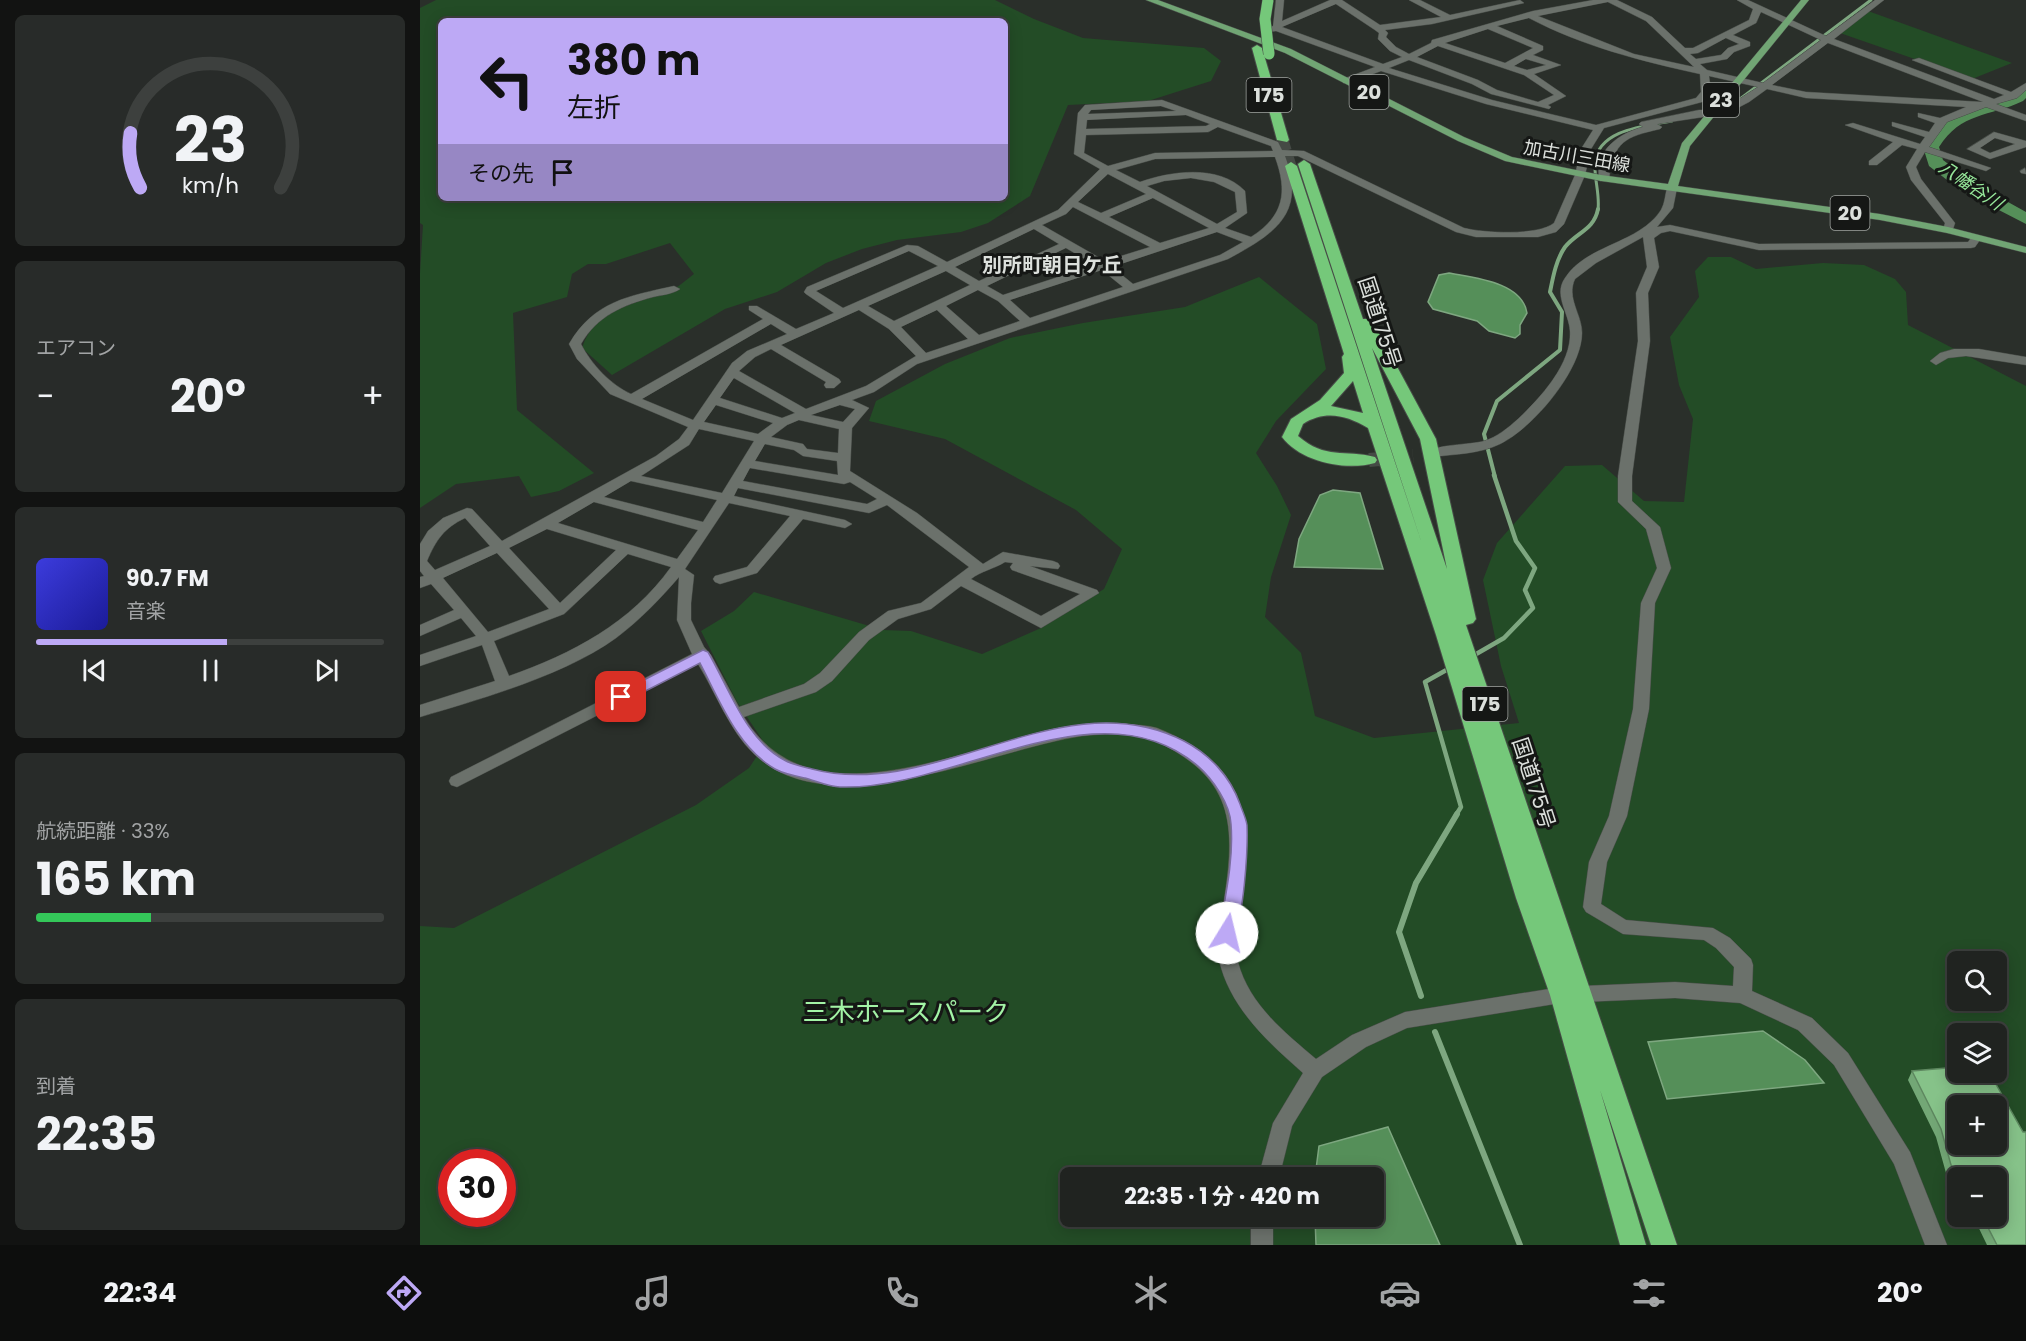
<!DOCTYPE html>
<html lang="ja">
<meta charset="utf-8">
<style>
:root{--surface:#202320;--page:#282b29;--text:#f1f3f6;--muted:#a2a4a5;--line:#3d403e;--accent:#bda9f5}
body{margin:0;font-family:Poppins,"Noto Sans JP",sans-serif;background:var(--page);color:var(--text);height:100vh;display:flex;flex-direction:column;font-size:22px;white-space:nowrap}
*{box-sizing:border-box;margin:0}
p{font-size:20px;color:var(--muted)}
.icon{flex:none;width:33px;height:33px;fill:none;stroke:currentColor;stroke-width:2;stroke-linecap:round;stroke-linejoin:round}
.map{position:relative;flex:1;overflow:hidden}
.drawer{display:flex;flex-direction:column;gap:15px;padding:15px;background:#121312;width:420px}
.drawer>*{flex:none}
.hud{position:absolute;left:18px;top:18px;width:570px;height:183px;border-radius:9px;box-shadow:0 3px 15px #0003,0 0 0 2px var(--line);background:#bda9f5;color:#111;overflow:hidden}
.fabs{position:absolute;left:1527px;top:951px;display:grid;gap:12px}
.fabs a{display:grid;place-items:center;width:60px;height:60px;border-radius:9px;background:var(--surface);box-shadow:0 3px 15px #0003,0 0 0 2px var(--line);font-size:30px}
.speed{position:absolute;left:18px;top:1149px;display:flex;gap:12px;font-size:30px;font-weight:700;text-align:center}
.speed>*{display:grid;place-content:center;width:78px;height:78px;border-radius:50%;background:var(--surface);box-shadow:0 3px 15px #0003,0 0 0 2px var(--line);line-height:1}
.speed .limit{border:9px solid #d22;background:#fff;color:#111}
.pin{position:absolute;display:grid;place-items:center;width:51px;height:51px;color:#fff;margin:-26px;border-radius:12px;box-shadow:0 3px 9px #0006}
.me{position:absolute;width:66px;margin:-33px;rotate:9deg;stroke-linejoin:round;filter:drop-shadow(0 0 4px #0008)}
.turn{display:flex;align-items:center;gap:21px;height:126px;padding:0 30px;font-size:27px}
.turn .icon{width:78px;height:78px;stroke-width:2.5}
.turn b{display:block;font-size:42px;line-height:51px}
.then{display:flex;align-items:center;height:57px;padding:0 30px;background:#0003;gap:12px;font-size:22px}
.big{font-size:45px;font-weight:700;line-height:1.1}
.drawer .card{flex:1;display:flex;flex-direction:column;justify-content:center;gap:9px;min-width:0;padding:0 21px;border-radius:9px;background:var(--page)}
.drawer .dial{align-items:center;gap:0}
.dial svg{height:156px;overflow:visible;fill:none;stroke:var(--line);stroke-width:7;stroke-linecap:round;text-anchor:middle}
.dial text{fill:var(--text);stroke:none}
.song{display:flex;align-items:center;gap:18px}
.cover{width:72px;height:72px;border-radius:9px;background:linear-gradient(135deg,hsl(240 70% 55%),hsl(240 70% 35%))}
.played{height:6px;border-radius:3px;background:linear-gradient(90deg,var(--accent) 55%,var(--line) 55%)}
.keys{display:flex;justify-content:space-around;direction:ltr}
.heat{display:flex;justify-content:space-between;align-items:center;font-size:33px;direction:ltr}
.charge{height:9px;border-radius:4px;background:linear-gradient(90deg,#34c759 33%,var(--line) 0)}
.trip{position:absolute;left:640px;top:1167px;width:324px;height:60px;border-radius:9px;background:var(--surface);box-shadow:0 3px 15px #0003,0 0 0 2px var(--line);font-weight:700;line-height:60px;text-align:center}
.tab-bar{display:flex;height:96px;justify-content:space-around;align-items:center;background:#0d0e0d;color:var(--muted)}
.tab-bar .icon{width:42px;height:42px}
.tab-bar .on{color:var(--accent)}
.tab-bar b{font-size:27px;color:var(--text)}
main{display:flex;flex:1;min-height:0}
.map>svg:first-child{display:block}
.green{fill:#234c26;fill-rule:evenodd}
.water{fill:#558f59;stroke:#7ea780;stroke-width:1.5}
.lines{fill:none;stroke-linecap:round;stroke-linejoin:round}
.stream-far3{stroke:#7ea780;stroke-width:3}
.stream-far2{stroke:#7ea780;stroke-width:4}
.stream-far1{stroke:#7ea780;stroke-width:4.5}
.stream{stroke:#7ea780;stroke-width:6}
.river{fill:#558f59;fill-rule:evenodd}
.highway-tunnel-far1{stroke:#454a45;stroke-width:11;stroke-dasharray:11 5;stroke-linecap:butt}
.highway-tunnel{stroke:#454a45;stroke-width:14;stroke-dasharray:14 8;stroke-linecap:butt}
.minor-casing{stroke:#474c47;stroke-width:1}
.major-casing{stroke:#474c47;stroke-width:1}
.highway-casing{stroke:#474c47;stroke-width:2}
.minor{fill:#6b716b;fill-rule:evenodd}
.major{fill:#71a574;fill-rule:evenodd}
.highway{fill:#75c87a;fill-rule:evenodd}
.highway-bridge-casing{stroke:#474c47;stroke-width:12;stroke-linecap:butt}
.highway-bridge{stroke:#75c87a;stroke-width:11}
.wall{fill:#73a776;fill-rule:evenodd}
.building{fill:#86c289;stroke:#5e8860;stroke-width:1.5;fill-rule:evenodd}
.route{fill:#bda9f5;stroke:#7b6e9f;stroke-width:1.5}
.labels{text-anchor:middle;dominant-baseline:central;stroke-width:6;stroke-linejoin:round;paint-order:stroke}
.far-street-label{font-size:18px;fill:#dce0dc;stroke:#151715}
.far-water-label{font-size:18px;font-style:italic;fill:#96e79a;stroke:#151715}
.shield{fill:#151715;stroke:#a0a4a0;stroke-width:1.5}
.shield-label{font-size:20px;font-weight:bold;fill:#dce0dc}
.far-quarter-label{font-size:20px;font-weight:bold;fill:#dce0dc;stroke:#151715}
.street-label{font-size:21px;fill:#dce0dc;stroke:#151715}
.near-park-label{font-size:26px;fill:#a3f4a6;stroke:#151715}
</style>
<main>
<section class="drawer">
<div class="card dial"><svg viewBox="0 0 100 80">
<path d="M14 69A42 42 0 1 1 86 69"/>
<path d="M14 69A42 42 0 0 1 9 41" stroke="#bda9f5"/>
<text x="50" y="56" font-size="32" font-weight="700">23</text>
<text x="50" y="72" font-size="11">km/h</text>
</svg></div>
<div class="card"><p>エアコン</p>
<div class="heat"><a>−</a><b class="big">20°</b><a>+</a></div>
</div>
<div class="card">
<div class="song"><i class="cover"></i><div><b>90.7 FM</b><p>音楽</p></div></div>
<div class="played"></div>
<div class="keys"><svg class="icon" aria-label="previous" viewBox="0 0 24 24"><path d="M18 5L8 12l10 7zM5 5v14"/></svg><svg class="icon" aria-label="pause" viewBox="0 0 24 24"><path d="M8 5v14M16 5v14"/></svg><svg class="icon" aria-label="next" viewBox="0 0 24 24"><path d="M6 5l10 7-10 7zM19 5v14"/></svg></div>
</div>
<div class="card"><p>航続距離 · 33%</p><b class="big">165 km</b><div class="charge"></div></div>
<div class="card"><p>到着</p><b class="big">22:35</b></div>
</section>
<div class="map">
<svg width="1606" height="1245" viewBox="0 0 1606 1245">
<rect width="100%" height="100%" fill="#2a2f2a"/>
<!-- green -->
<path class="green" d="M16,0H575L614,19L663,38L784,48L801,61L791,81L728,101L648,105L610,196L568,223L541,232L477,240L442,249L406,263L357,292L305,309L192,375L162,348C175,307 217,304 251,290C259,287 267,279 274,274L250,243L186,264H168L152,274L147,297L93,313L97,410L174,473L139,491L111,497L99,476L36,484L0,508V273L3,225L0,223V8ZM21,21H585V198H21Z
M1448,11L1592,63L1552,79L1420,33Z
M1288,257H1311L1336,269L1403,263L1444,265L1475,279L1486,292L1488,325L1606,386V1245H0V926L34,928L276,805L329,768L345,744L317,702L281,631L314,611L334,592L463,630L491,631L562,654L621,628L684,589L702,549L656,510L525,439L449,421L456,401L525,364L590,338L663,323L765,307L839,277L897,324L906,369L856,421L836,453L857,486L871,515L851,577L845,617L881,653L895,716L954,738L1099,723L1081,666L1063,580L1077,543L1145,466L1182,465L1224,501L1264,502L1273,419L1259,385L1250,337L1279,297L1275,271ZM1538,962H1576V1000H1538ZM1538,1034H1576V1072H1538ZM1538,1106H1576V1144H1538ZM32,1162H82V1214H32ZM651,1178H954V1216H651ZM1538,1178H1576V1216H1538Z"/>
<!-- water -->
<path class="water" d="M1029,273C1055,278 1102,282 1107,313L1100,325V334L1095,338L1069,331L1057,321L1013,309L1008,302L1019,275Z
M913,490L940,493L963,569L874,567L879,539L900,495Z
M1343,1031L1385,1060L1404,1083L1247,1099L1228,1042Z
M968,1127L1020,1245H896L895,1217L954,1216V1178L895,1177L899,1146Z"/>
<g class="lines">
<!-- stream-far3 -->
<path class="stream-far3" d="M1320,99L1451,0
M1178,210C1180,194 1174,179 1175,163C1178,129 1226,126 1252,121"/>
<!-- stream-far2 -->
<path class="stream-far2" d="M1075,477L1064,434L1077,401L1140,350L1142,312L1130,292C1133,277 1136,260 1145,247C1157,232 1174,230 1178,209"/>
<!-- stream-far1 -->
<path class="stream-far1" d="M1051,657L1084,638L1113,608L1105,590L1115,568L1096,541L1074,475
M1030,668L1005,682L1041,807L1036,815"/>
<!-- stream -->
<path class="stream" d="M1001,996L979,932L996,883L1037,814
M1015,1032L1100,1245"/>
<!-- river -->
<path class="river" d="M1606,86V98L1603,101C1569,117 1541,112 1519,147L1523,160L1552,182L1606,212V224L1540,190L1509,166L1503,147C1528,107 1540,114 1581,99C1590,96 1597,89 1606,86Z"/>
<!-- highway-tunnel-far1 -->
<path class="highway-tunnel-far1" d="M863,140L871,166"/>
<!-- highway-tunnel -->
<path class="highway-tunnel" d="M949,460L993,456"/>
<defs>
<path id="minor" d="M856,0H864L862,21L910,0H922L960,25L1021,17L989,0H1000L1030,15L1100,0L1104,3L1012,24L965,30L968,33L966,37L976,47L989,54L1011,43L1012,40L1113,11L1173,0H1197L1232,17L1265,48H1273L1329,20L1333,9L1317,0H1328L1406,36L1455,0H1464L1414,39L1574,99L1584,95L1492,60L1499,58L1591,92L1606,83V90L1597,98L1576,104L1606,115V121L1566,107L1527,122L1509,147L1571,168L1566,171L1505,152L1496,167L1501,179L1535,223L1532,232L1528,233L1523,230L1525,223L1491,180L1486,167L1497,149L1482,145L1457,165H1449V161L1473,142L1425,125L1433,123L1500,144L1505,137L1472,126V122L1509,132L1515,123L1498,117V113L1520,118L1546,107L1386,98L1347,89L1329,102L1308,113L1303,110L1305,108L1338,87L1289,76L1291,93L1282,102L1184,128L1171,149L1165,175L1144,224L1136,232L1118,237H1056L1036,232L878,156H865C887,214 854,234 808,259L497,364L454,392L432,400L449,408L432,428L430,471L497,513L563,564L583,552L633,561L638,563L640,566L638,569L610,566L677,590L679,593L621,628L541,586L511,609L478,619L449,640L412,681L396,692L324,717C402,846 592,713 705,724C715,725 727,725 737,728C823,762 834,814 822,899C819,920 812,942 818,962C829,1004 864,1032 896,1059L932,1035L985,1012L1141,987L1148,989L1150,995L1148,1001L1141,1003L987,1028L946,1047L902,1077L872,1126L859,1178H838L853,1123L883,1073C848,1042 810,1008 799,960C794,942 800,923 803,906C817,823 814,776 731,739C712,731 683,734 662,736C572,749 411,828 334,754C309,730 296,693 278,664L37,787L31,785L29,781L31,777L272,654L257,620L259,577C240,599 220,620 196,638C145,675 61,699 0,717V705L75,681L62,645L0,666V655L56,636L41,618L0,636V625L34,610L11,584L0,588V577L4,576L0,571V544L8,531L23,518L47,508L52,509L82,541L236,456L259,439L268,427L190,394L157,359L149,344C174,301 209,296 254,286L260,289C253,294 242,295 233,297C203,305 177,316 161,344C171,364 191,385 211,394L343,319L329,310V306H337L376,329L414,313L386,294L384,292L387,287L487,245L498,246L527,262L638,210L680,169L654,154L658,113L665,105L742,100L858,142L862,150L884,151L1044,228C1064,233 1118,236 1134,223L1155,175L1161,149L1173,130L1066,104L961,71L929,83H923V79L955,67L856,31L848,32V28L853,26ZM1188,2L1226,21L1274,67L1214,54L1118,16ZM916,4L955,30L959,33L958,39L970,51L982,57L963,64L862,27ZM1341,12L1401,40L1343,83L1287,70L1280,64L1307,59L1314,52L1330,46V42L1313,35L1336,23ZM1109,18C1162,46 1221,61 1280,74L1281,92L1276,98L1176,125L1072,100L969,68L989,60L1052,84L1071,94L1129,109L1131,107L1128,105L1146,96L1114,74L1141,65L1113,55L1123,50V46L1077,26ZM1068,29L1113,48L1085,63L1025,43ZM1306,38L1319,44L1308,48L1301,55L1276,59L1270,54L1278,53ZM1408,43L1563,102L1386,92L1352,85ZM1018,46L1104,75L1134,95L1118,102L1077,90L1058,80L997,57ZM1106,59L1126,65L1107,70L1094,66ZM741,106L756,111L668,114L671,110ZM766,115L790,124L786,126L666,129L667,120ZM798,127L851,146L853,151L735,153L688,166L664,153L666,135L788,132ZM855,157C868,192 864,216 831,237L805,228L827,213L825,191C799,164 751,171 720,182L696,170L735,159ZM688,174L726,194L681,213L658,202ZM771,178L794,182L815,192L817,212L797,224L727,186L744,181ZM733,198L789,228L740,243L689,217ZM653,207L730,247L685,261L622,225L646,214ZM614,229L639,244L559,281L535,267ZM797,232L823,242L800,255L713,284L692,267ZM646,248L675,265L583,295L567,286ZM489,251L518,266L423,308L396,291ZM682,270L703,287L610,318L590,300ZM526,271L550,285L474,321L448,306ZM558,290L578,301L600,321L559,335L526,306ZM439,310L469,329L496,356L446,386L386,409L319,371L335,357L351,349L406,382L404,385L406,388H414L421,382L419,379L361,345ZM517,310L548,339L506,353L481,327ZM351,324L367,334L327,351L312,363L273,420L222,399ZM314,378L375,413L362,418L300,398ZM296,405L353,423L338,434L284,422ZM420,405L435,409L423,422L391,415ZM379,420L419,429L418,453L387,449L383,444L351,437L367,425ZM279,429L334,441L302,493L221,476L269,445ZM345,444L374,450L383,456L417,461L418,475L335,461ZM330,468L424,484L430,482L457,499L447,504L323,481ZM211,481L297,500L283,522L184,497ZM318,488L449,513L467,505L549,567L501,603L468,611L439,632L400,673L384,684L319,707L291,655L284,647L271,620V603L274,575L265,569L309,503L370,516L327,567L295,576L293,579L295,582L300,584L337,573L383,519L425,528L432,524L425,520L314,496ZM174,502L278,530L257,559L138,523ZM45,518L70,546L15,570L7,561C16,540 24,528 45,518ZM127,529L196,550L140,603L89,548ZM77,553L129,609L68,632L23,578ZM208,554L251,567C211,623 152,654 89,676L74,641L144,614ZM585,562L593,563L590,567L592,570L660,594L621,616L551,579C561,571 574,569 585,562Z
M1279,110H1290L1295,113L1290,116L1237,124L1242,127L1240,129C1205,137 1194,141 1189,179L1180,181C1172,152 1199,133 1223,127L1219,124L1221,122Z
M1574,132L1606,141V147L1570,159L1547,149ZM1575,138L1595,144L1570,153L1560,148Z
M1605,168L1606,174L1601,173L1600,171Z
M1252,185L1257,188L1253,208L1237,227L1250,225L1339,244L1548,242L1553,235L1562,237L1555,247L1551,248L1339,250L1250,231L1241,233L1234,238L1239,267L1228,293L1230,341L1212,476V501L1240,527L1251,568L1235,603L1229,709L1207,816L1187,862L1181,904L1206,920L1293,928L1310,938L1331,959L1333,965L1332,991L1392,1018L1428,1053L1490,1152L1527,1245H1505L1474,1164L1414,1065L1378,1030L1320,1003L1255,998L1162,1002L1155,1000L1153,994L1155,988L1162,986L1255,982L1313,986L1314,967L1296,948L1284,940L1203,934L1166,912L1163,907L1169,862L1189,816L1213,709L1221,603L1237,568L1226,529L1198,502V476L1218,341L1216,293L1227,267L1223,237L1176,263L1155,279C1146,298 1162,314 1162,333C1162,370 1113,428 1080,444C1060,454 1035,454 1013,457L1006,453C1015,444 1050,445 1064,441C1077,437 1088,428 1098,419C1120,398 1152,364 1150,331C1149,313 1133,295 1145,278C1167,244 1219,244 1241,210C1245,203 1245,195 1247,188Z
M1534,349H1559L1606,357V365L1546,356L1528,358L1516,365L1510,361L1520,353Z
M831,1216H853V1245H831Z"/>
<path id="major" d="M726,0H738L871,49L1044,137L1092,157L1181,175L1248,184L1262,143L1381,0H1389L1270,146L1258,186L1460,214L1528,227L1606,247V253L1527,233L1460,220L1181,181L1085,161L1038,141L865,53Z"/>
<path id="highway" d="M837,45L842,48L869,140L867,142L857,140L832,48Z
M884,160L890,164L943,319H951L953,322L1016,439L1056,619L1053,623L1046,625L1257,1245H1231L1180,1090L1226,1245H1200L1130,995L1096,898L1016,635L948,428C926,415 905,410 883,424L878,436C906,460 924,449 955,457L957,460L955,463C925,471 881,462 862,437L871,419L900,400L924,373L922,357L924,354L865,166L871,162L877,166L1003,547L878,164ZM952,348L1000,439L1027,569ZM933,381L943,413L911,406Z"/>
</defs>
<!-- minor casing -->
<use href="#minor" class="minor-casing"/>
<!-- major casing -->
<use href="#major" class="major-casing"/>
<!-- highway casing -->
<use href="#highway" class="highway-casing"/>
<!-- minor -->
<use href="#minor" class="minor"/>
<!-- major -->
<use href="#major" class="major"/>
<!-- highway -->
<use href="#highway" class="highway"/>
<defs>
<path id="highway-bridge" d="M848,0L845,19L849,54"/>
</defs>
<!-- highway-bridge casing -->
<use href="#highway-bridge" class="highway-bridge-casing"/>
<!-- highway-bridge -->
<use href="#highway-bridge" class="highway-bridge"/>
</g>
<!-- wall -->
<path class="wall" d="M1538,1067V1072H1569L1603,1132H1606V1245H1567L1553,1216H1576V1178H1538V1188L1526,1173L1516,1137L1488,1080L1492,1071ZM1538,1106H1576V1144H1538Z"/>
<!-- building -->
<path class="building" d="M1538,1067V1072H1569L1603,1132H1606V1245H1577L1562,1216H1576V1178H1541L1531,1165L1521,1129L1492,1071ZM1538,1106H1576V1144H1538Z"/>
<!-- route -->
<path class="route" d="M283,650L288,652C309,688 326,741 366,761C374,765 384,767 392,769C516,802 641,678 764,741C789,754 810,776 820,804C822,810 826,818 827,825C828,849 824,917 813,938H802L799,933C805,898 814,860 811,824C810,804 793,779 778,766C679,681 533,791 420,787C409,787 396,781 385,778C375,776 364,774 355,769C317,747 299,699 280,663L206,701L201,702L194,697L196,694Z"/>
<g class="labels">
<!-- far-street labels -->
<g class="far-street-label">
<text transform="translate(1157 156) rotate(10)">加古川三田線</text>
</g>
<!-- far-water labels -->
<g class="far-water-label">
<text transform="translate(1551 185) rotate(34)">八幡谷川</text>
</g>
<!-- shield labels -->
<g class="shield">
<rect x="929.5" y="75" width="39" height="34" rx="4.5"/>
<rect x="826.5" y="78" width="45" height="34" rx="4.5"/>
<rect x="1283" y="83" width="36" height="34" rx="4.5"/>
<rect x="1410.5" y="196" width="39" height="34" rx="4.5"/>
<rect x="1042.5" y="687" width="45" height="34" rx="4.5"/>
</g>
<g class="shield-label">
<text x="949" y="92">20</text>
<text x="849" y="95">175</text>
<text x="1301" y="100">23</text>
<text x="1430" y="213">20</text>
<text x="1065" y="704">175</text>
</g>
<!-- far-quarter labels -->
<g class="far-quarter-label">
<text x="632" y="265">別所町朝日ケ丘</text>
</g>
<!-- street labels -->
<g class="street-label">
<text transform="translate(960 322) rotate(72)">国道175号</text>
<text transform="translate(1114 783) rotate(72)">国道175号</text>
</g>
<!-- near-park labels -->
<g class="near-park-label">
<text x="486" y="1012">三木ホースパーク</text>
</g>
</g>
</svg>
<div class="fabs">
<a><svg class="icon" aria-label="search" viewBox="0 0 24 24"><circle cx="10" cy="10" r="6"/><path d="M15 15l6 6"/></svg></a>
<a><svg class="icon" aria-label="layers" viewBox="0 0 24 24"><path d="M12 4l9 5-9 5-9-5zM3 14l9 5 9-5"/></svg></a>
<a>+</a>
<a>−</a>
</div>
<div class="speed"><div class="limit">30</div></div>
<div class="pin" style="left:201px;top:697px;background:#d93025"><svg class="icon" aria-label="arrive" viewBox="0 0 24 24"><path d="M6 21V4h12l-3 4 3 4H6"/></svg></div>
<svg class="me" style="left:807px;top:933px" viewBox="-20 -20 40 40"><circle r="19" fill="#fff"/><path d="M0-13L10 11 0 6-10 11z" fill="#bda9f5"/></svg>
<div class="trip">22:35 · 1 分 · 420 m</div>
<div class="hud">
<div class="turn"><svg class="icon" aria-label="left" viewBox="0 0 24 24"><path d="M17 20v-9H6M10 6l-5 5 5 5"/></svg><div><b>380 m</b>左折</div></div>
<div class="then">その先<svg class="icon" aria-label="arrive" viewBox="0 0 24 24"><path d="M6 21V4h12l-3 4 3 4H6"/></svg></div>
</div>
</div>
</main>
<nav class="tab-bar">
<b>22:34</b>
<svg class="icon on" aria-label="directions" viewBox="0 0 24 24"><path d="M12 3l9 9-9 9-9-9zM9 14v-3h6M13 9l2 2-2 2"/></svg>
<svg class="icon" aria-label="music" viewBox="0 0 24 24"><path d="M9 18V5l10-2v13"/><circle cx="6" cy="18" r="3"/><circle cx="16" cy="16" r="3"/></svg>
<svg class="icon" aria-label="phone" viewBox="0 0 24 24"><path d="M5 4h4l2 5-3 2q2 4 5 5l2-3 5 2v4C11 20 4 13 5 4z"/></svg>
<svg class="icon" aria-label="climate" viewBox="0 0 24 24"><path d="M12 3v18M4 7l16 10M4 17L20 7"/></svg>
<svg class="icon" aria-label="car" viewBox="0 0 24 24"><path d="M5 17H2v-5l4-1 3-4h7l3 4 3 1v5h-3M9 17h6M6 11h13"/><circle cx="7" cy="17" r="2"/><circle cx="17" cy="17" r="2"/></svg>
<svg class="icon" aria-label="filters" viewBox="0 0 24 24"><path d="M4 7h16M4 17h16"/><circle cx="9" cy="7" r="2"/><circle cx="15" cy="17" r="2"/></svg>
<b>20°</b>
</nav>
